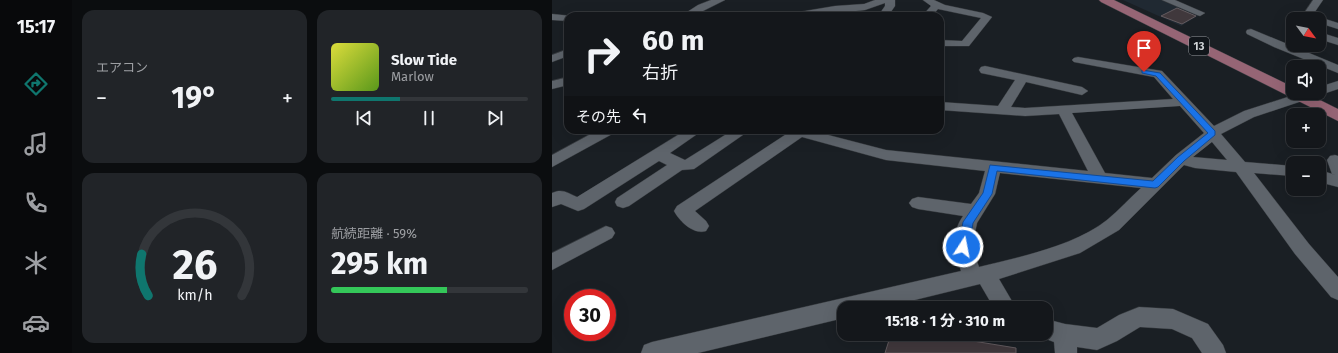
<!DOCTYPE html>
<html lang="ja">
<meta charset="utf-8">
<style>
:root{--surface:#14171b;--page:#212428;--text:#f1f3f6;--muted:#9d9fa3;--line:#33363a;--accent:#0f766e}
body{margin:0;font-family:"Fira Sans","Noto Sans JP",sans-serif;background:var(--page);color:var(--text);height:100vh;display:flex;flex-direction:column;font-size:15px;white-space:nowrap}
*{box-sizing:border-box;margin:0}
p{font-size:13px;color:var(--muted)}
.icon{flex:none;width:22px;height:22px;fill:none;stroke:currentColor;stroke-width:2;stroke-linecap:round;stroke-linejoin:round}
.map{position:relative;flex:1;overflow:hidden}
.details{display:flex;flex-direction:column;gap:10px;padding:10px;background:#0b0d0f;width:480px}
.details>*{flex:none}
.hud{position:absolute;left:12px;top:12px;width:380px;height:122px;border-radius:12px;box-shadow:0 4px 16px #0002,0 0 0 1px var(--line);background:#14171b;color:var(--text);overflow:hidden}
.needle{width:26px;rotate:122deg}
.controls{position:absolute;left:734px;top:12px;display:grid;gap:8px}
.controls a{display:grid;place-items:center;width:40px;height:40px;border-radius:8px;background:var(--surface);box-shadow:0 4px 16px #0002,0 0 0 1px var(--line);font-size:20px}
.speed{position:absolute;left:12px;top:289px;display:flex;gap:8px;font-size:20px;font-weight:700;text-align:center}
.speed>*{display:grid;place-content:center;width:52px;height:52px;border-radius:50%;background:var(--surface);box-shadow:0 4px 16px #0002,0 0 0 1px var(--line);line-height:1}
.speed .limit{border:6px solid #d22;background:#fff;color:#111}
.pin{position:absolute;display:grid;place-items:center;width:34px;height:34px;color:#fff;margin:-41px -17px;border-radius:50% 50% 50% 0;rotate:-45deg;box-shadow:0 0 4px #0007}
.pin .icon{rotate:45deg}
.me{position:absolute;width:44px;margin:-22px;rotate:11deg;stroke-linejoin:round;filter:drop-shadow(0 0 3px #0008)}
.turn{display:flex;align-items:center;gap:14px;height:84px;padding:0 12px;font-size:18px}
.turn .icon{width:52px;height:52px;stroke-width:2.5}
.turn b{display:block;font-size:28px;line-height:34px}
.then{display:flex;align-items:center;height:38px;padding:0 12px;background:#0003;gap:8px;font-size:15px}
.big{font-size:30px;font-weight:700;line-height:1.1}
.details .tile{flex:1;display:flex;flex-direction:column;justify-content:center;gap:6px;min-width:0;padding:0 14px;border-radius:12px;background:var(--page)}
.details .dial{align-items:center;gap:0}
.dial svg{height:104px;overflow:visible;fill:none;stroke:var(--line);stroke-width:7;stroke-linecap:round;text-anchor:middle}
.dial text{fill:var(--text);stroke:none}
.song{display:flex;align-items:center;gap:12px}
.cover{width:48px;height:48px;border-radius:6px;background:linear-gradient(135deg,hsl(60 70% 55%),hsl(90 70% 35%))}
.played{height:4px;border-radius:2px;background:linear-gradient(90deg,var(--accent) 35%,var(--line) 35%)}
.keys{display:flex;justify-content:space-around;direction:ltr}
.heat{display:flex;justify-content:space-between;align-items:center;font-size:22px;direction:ltr}
.charge{height:6px;border-radius:3px;background:linear-gradient(90deg,#34c759 59%,var(--line) 0)}
.details .tiles{flex:1;display:grid;gap:10px;grid-template-columns:repeat(2,1fr)}
.trip{position:absolute;left:285px;top:301px;width:216px;height:40px;border-radius:12px;background:var(--surface);box-shadow:0 4px 16px #0002,0 0 0 1px var(--line);font-weight:700;line-height:40px;text-align:center}
main{display:flex;flex:1;min-height:0}
.menu{display:flex;flex-direction:column;width:72px;justify-content:space-around;align-items:center;background:#08090b;color:var(--muted)}
.menu .icon{width:28px;height:28px}
.menu .current{color:var(--accent)}
.menu b{font-size:18px;color:var(--text)}
.map>svg:first-child{display:block}
.built{fill:#202932}
.building{fill:#40383c;stroke:#635b5f}
.lines{fill:none;stroke-linecap:round;stroke-linejoin:round}
.minor-casing{stroke:#35393d;stroke-width:1}
.major-casing{stroke:#35393d;stroke-width:1}
.minor{fill:#5e646b;fill-rule:evenodd}
.major{fill:#966575;fill-rule:evenodd}
.route{fill:#1a73e8;stroke:#114b97}
.labels{text-anchor:middle;dominant-baseline:central;stroke-width:4;stroke-linejoin:round;paint-order:stroke}
.shield{fill:#11161b;stroke:#969a9e;stroke-width:1}
.shield-label{font-size:11px;font-weight:bold;fill:#cfd3d6}
</style>
<main>
<nav class="menu">
<b>15:17</b>
<svg class="icon current" aria-label="directions" viewBox="0 0 24 24"><path d="M12 3l9 9-9 9-9-9zM9 14v-3h6M13 9l2 2-2 2"/></svg>
<svg class="icon" aria-label="music" viewBox="0 0 24 24"><path d="M9 18V5l10-2v13"/><circle cx="6" cy="18" r="3"/><circle cx="16" cy="16" r="3"/></svg>
<svg class="icon" aria-label="phone" viewBox="0 0 24 24"><path d="M5 4h4l2 5-3 2q2 4 5 5l2-3 5 2v4C11 20 4 13 5 4z"/></svg>
<svg class="icon" aria-label="climate" viewBox="0 0 24 24"><path d="M12 3v18M4 7l16 10M4 17L20 7"/></svg>
<svg class="icon" aria-label="car" viewBox="0 0 24 24"><path d="M5 17H2v-5l4-1 3-4h7l3 4 3 1v5h-3M9 17h6M6 11h13"/><circle cx="7" cy="17" r="2"/><circle cx="17" cy="17" r="2"/></svg>
</nav>
<section class="details">
<div class="tiles">
<div class="tile"><p>エアコン</p>
<div class="heat"><a>−</a><b class="big">19°</b><a>+</a></div>
</div>
<div class="tile">
<div class="song"><i class="cover"></i><div><b>Slow Tide</b><p>Marlow</p></div></div>
<div class="played"></div>
<div class="keys"><svg class="icon" aria-label="previous" viewBox="0 0 24 24"><path d="M18 5L8 12l10 7zM5 5v14"/></svg><svg class="icon" aria-label="pause" viewBox="0 0 24 24"><path d="M8 5v14M16 5v14"/></svg><svg class="icon" aria-label="next" viewBox="0 0 24 24"><path d="M6 5l10 7-10 7zM19 5v14"/></svg></div>
</div>
<div class="tile dial"><svg viewBox="0 0 100 80">
<path d="M14 69A42 42 0 1 1 86 69"/>
<path d="M14 69A42 42 0 0 1 9 37" stroke="#0f766e"/>
<text x="50" y="56" font-size="32" font-weight="700">26</text>
<text x="50" y="72" font-size="11">km/h</text>
</svg></div>
<div class="tile"><p>航続距離 · 59%</p><b class="big">295 km</b><div class="charge"></div></div>
</div>
</section>
<div class="map">
<svg width="786" height="353" viewBox="0 0 786 353">
<rect width="100%" height="100%" fill="#1a1f24"/>
<!-- built -->
<path class="built" d="M571,0H612L649,14L629,26Z"/>
<!-- building -->
<path class="building" d="M625,8L644,16L630,24L609,16Z
M339,334H378L464,348V353H333Z"/>
<g class="lines">
<defs>
<path id="minor" d="M159,0H173L141,16H129L146,5Z
M323,0H343V6L336,16H326L333,6V3L313,10L259,16H236L241,13L283,6L312,4Z
M371,0H382L393,5L431,13L440,17L417,46H388V40L410,41L429,18L386,9L380,16H370L379,6Z
M610,0H623L653,13L648,16L645,15Z
M761,0H771L758,19H748Z
M0,14L20,16H16V21L0,20Z
M767,17L786,23V29L767,23V19H763Z
M699,29L786,65V73L722,47L695,34L694,32L695,30Z
M767,32L786,38V45L767,39Z
M16,49V56L0,62V55Z
M526,57L610,71L662,126L692,111L748,93H767V87L786,81V89L702,117L669,134L693,162L741,166V176L702,173L757,244L786,277V300L779,297L743,254L684,172L643,168L632,165L567,230L528,253L447,279L464,308H442L428,284L330,308H292V318L146,353H89L92,345L100,342L409,271C403,251 398,235 411,216L366,209L360,207L357,203L360,199L366,197L419,204L427,193L433,171L334,160L250,137L143,211L154,221L157,226L154,231C142,235 128,222 122,211L125,206L236,133L233,130H257L334,150L536,171L507,114L473,116L388,110V102L446,106L463,80L429,73L427,70L429,67L433,66L530,87L536,91L530,95L474,82L459,107L473,108L621,99L602,77L522,62L520,60L522,58ZM628,106L652,133L624,155L600,178L553,173L520,113ZM660,142L675,160L641,157ZM448,173L589,188C578,198 567,210 555,220C522,246 468,257 427,267L420,247L425,223L443,194Z
M16,77V85L0,89V81Z
M46,130H64L62,133L0,167V155Z
M134,130H151L118,153L133,160L181,130H198L142,169L130,170L77,206L71,208L65,206L63,202L65,198L115,165L107,161L32,209L26,211L9,204L0,207V193C10,188 16,193 25,197Z
M783,155L786,156V187L767,182V170L784,175L780,174L775,160L778,156Z
M54,226L60,228L63,233L60,238L0,270V253Z
M587,307L621,309L656,324L671,345L674,353H650L640,338L620,329L588,327L565,341L545,350L525,347V353H503L502,342L486,336L485,334H494V319L513,324L545,328L567,315Z"/>
<path id="major" d="M547,0H562L741,87V93H754L786,109V121L549,2Z"/>
</defs>
<!-- minor casing -->
<use href="#minor" class="minor-casing"/>
<!-- major casing -->
<use href="#major" class="major-casing"/>
<!-- minor -->
<use href="#minor" class="minor"/>
<!-- major -->
<use href="#major" class="major"/>
</g>
<!-- route -->
<path class="route" d="M590,70L608,73L663,131V135L632,161L606,187L603,188L445,171L440,194L421,223L417,247L415,250H408L406,247L411,222L431,193L438,165L601,181L626,157L656,133L604,76L590,73Z"/>
<g class="labels">
<!-- shield labels -->
<rect class="shield" x="637" y="37" width="20" height="18" rx="3"/>
<g class="shield-label">
<text x="647" y="46">13</text>
</g>
</g>
</svg>
<div class="controls">
<a><svg class="needle" viewBox="-14 -14 28 28"><path d="M0-13l5 13h-10z" fill="#e53935"/><path d="M0 13l5-13h-10z" fill="#9d9fa3"/></svg></a>
<a><svg class="icon" aria-label="sound" viewBox="0 0 24 24"><path d="M4 9h4l5-4v14l-5-4H4zM17 9q2 3 0 6"/></svg></a>
<a>+</a>
<a>−</a>
</div>
<div class="speed"><div class="limit">30</div></div>
<div class="pin" style="left:592px;top:72px;background:#d93025"><svg class="icon" aria-label="arrive" viewBox="0 0 24 24"><path d="M6 21V4h12l-3 4 3 4H6"/></svg></div>
<svg class="me" style="left:411px;top:247px" viewBox="-20 -20 40 40"><circle r="17" fill="#1a73e8" stroke="#fff" stroke-width="3"/><path d="M0-11L8 9 0 5-8 9z" fill="#fff"/></svg>
<div class="trip">15:18 · 1 分 · 310 m</div>
<div class="hud">
<div class="turn"><svg class="icon" aria-label="right" viewBox="0 0 24 24"><path d="M7 20v-9h11M14 6l5 5-5 5"/></svg><div><b>60 m</b>右折</div></div>
<div class="then">その先<svg class="icon" aria-label="left" viewBox="0 0 24 24"><path d="M17 20v-9H6M10 6l-5 5 5 5"/></svg></div>
</div>
</div>
</main>
